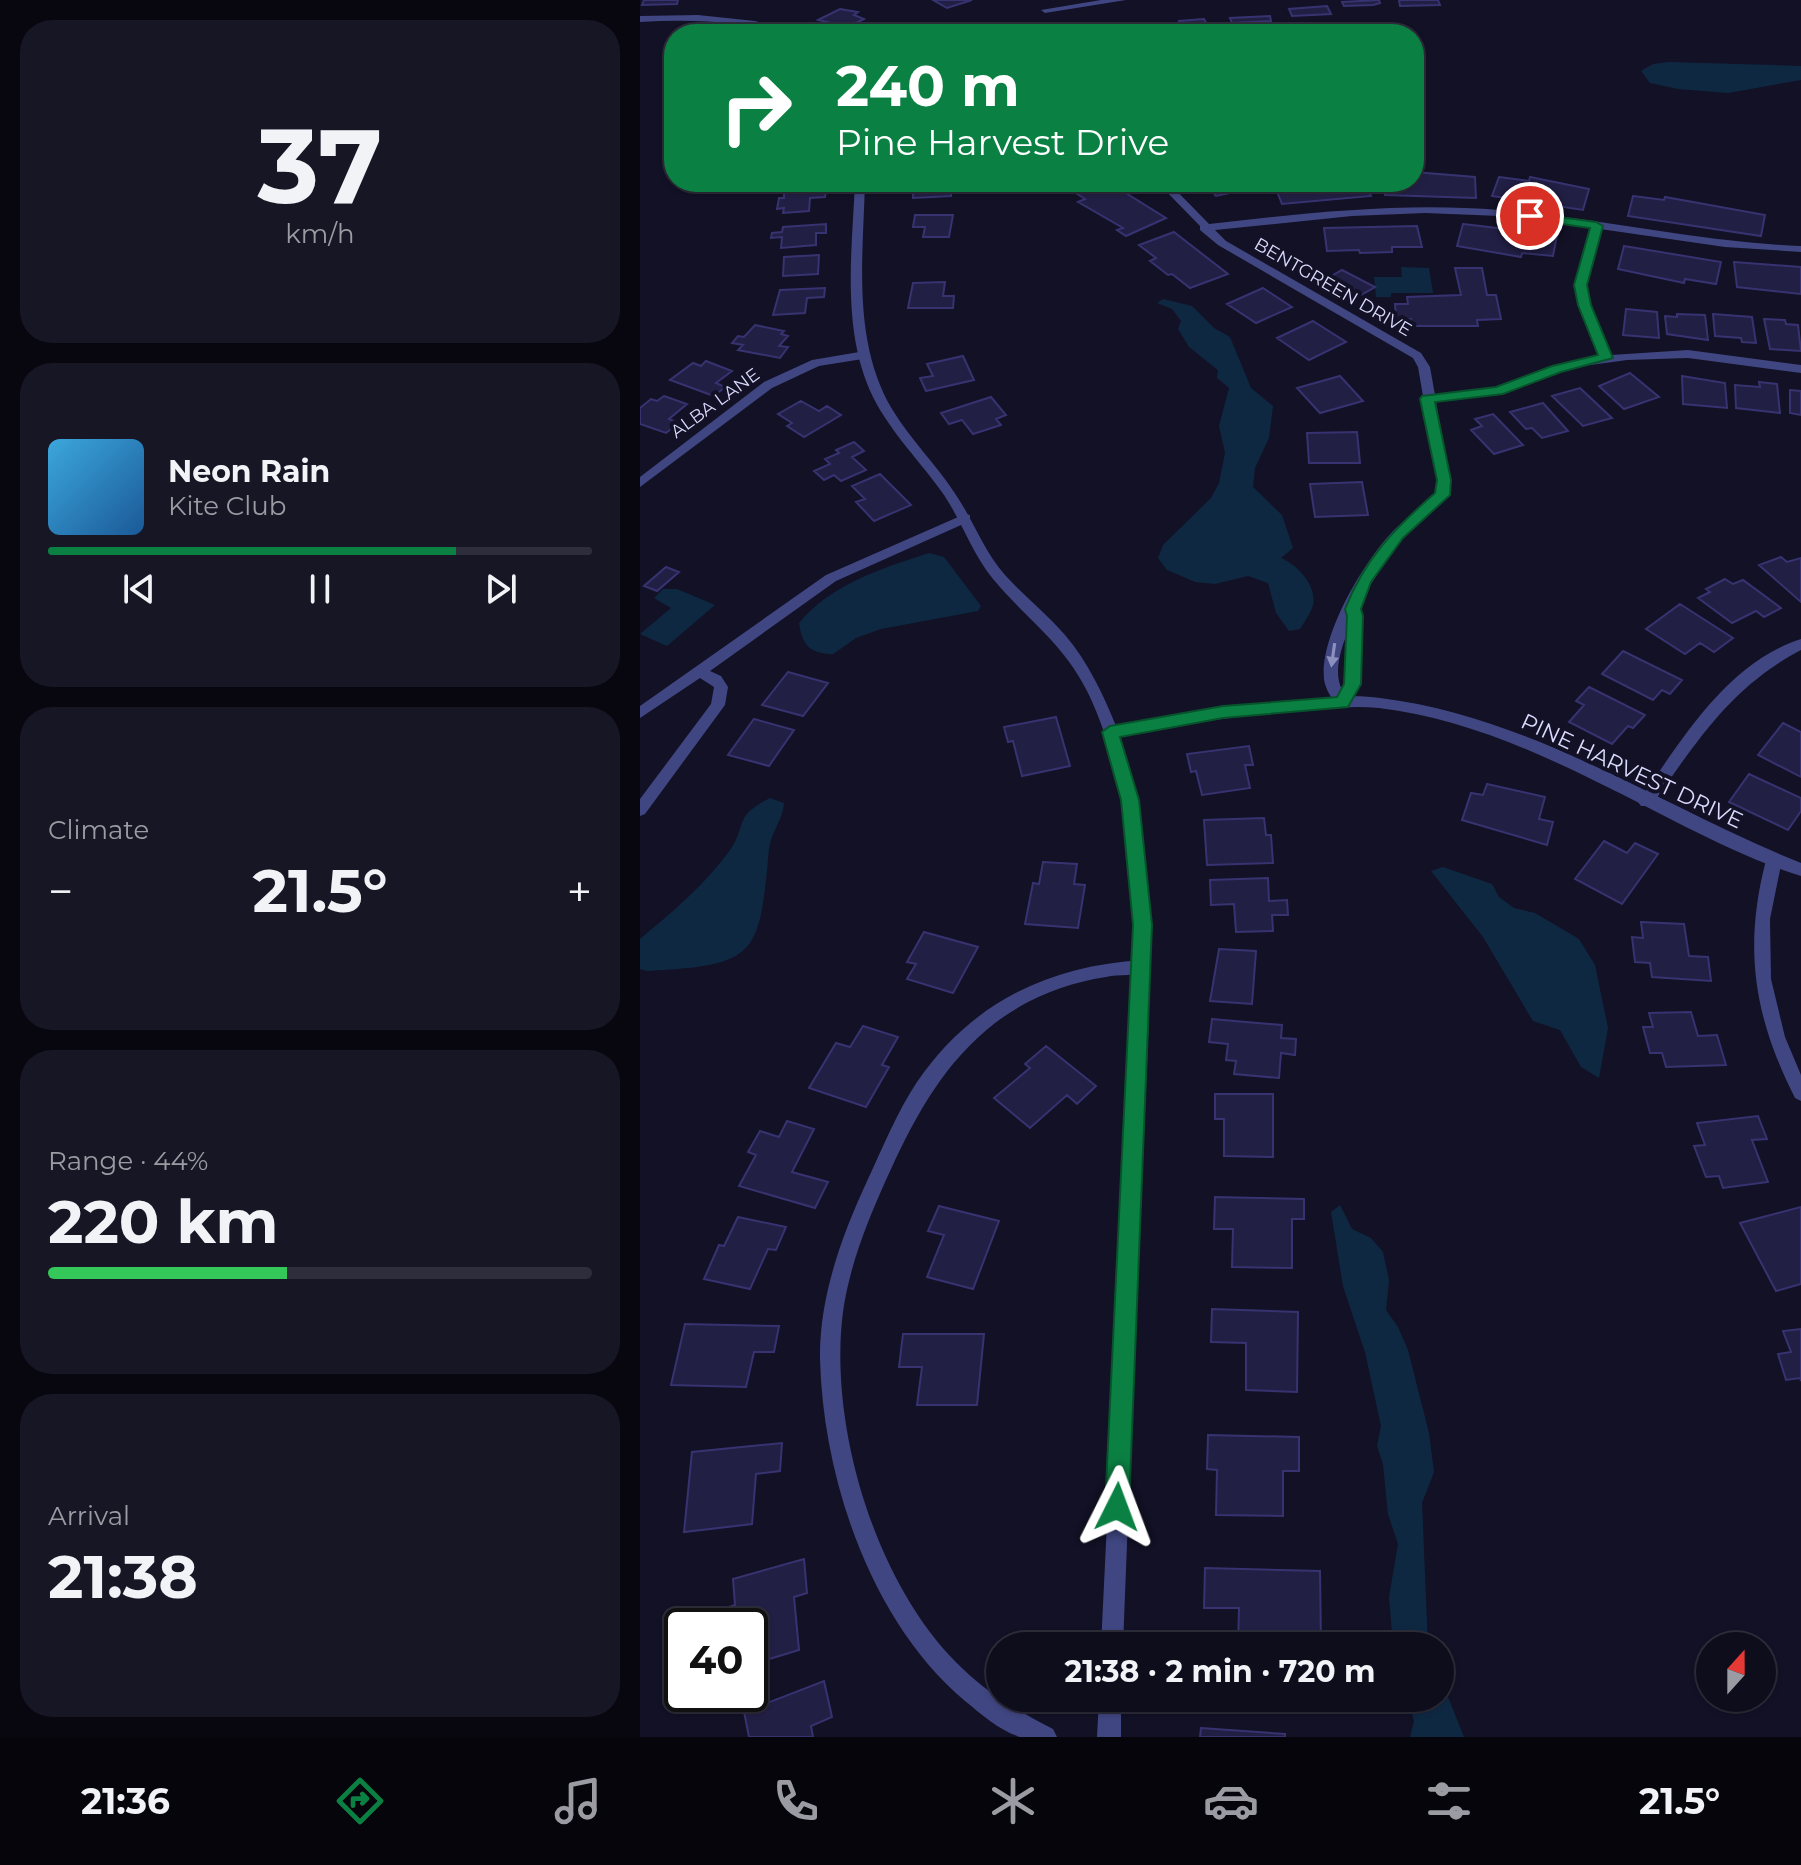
<!DOCTYPE html>
<meta charset="utf-8">
<style>
:root{--surface:#0e0d1c;--page:#171625;--text:#f1f3f6;--muted:#9b9ca3;--line:#2e2d3b;--accent:#0b8043}
body{margin:0;font-family:Montserrat,sans-serif;background:var(--page);color:var(--text);height:100vh;display:flex;flex-direction:column;font-size:30px;white-space:nowrap}
*{box-sizing:border-box;margin:0}
p{font-size:26px;color:var(--muted)}
.icon{flex:none;width:44px;height:44px;fill:none;stroke:currentColor;stroke-width:2;stroke-linecap:round;stroke-linejoin:round}
.map{position:relative;flex:1;overflow:hidden}
.drawer{display:flex;flex-direction:column;gap:20px;padding:20px;background:#08070f;width:640px}
.drawer>*{flex:none}
.banner{position:absolute;left:24px;top:24px;width:760px;height:168px;border-radius:32px;box-shadow:0 2px 6px #0004,0 0 0 2px var(--line);background:#0b8043;color:#fff;overflow:hidden}
.needle{width:52px;rotate:21deg}
.buttons{position:absolute;left:1056px;top:1632px;display:grid;gap:16px}
.buttons a{display:grid;place-items:center;width:80px;height:80px;border-radius:50%;background:var(--surface);box-shadow:0 2px 6px #0004,0 0 0 2px var(--line);font-size:40px}
.speed{position:absolute;left:24px;top:1608px;display:flex;gap:16px;font-size:40px;font-weight:700;text-align:center}
.speed>*{display:grid;place-content:center;width:104px;height:104px;border-radius:50%;background:var(--surface);box-shadow:0 2px 6px #0004,0 0 0 2px var(--line);line-height:1}
.speed .limit{border:4px solid #111;border-radius:12px;background:#fff;color:#111}
.pin{position:absolute;display:grid;place-items:center;width:68px;height:68px;color:#fff;margin:-34px;border:4px solid #fff;border-radius:50%;box-shadow:0 2px 8px #0007}
.me{position:absolute;width:88px;margin:-44px;rotate:3deg;stroke-linejoin:round;filter:drop-shadow(0 0 6px #0008)}
.turn{display:flex;align-items:center;gap:28px;height:168px;padding:0 40px;font-size:36px}
.turn .icon{width:104px;height:104px;stroke-width:2.5}
.turn b{display:block;font-size:56px;line-height:68px}
.big{font-size:60px;font-weight:700;line-height:1.1}
.drawer .widget{flex:1;display:flex;flex-direction:column;justify-content:center;gap:12px;min-width:0;padding:0 28px;border-radius:32px;background:var(--page)}
.drawer .dial{align-items:center;gap:0}
.dial b{font-size:104px;line-height:1}
.song{display:flex;align-items:center;gap:24px}
.cover{width:96px;height:96px;border-radius:12px;background:linear-gradient(135deg,hsl(200 70% 55%),hsl(210 70% 35%))}
.played{height:8px;border-radius:4px;background:linear-gradient(90deg,var(--accent) 75%,var(--line) 75%)}
.keys{display:flex;justify-content:space-around;direction:ltr}
.heat{display:flex;justify-content:space-between;align-items:center;font-size:44px;direction:ltr}
.charge{height:12px;border-radius:6px;background:linear-gradient(90deg,#34c759 44%,var(--line) 0)}
.trip{position:absolute;left:346px;top:1632px;width:468px;height:80px;border-radius:40px;background:var(--surface);box-shadow:0 2px 6px #0004,0 0 0 2px var(--line);font-weight:700;line-height:80px;text-align:center}
.dock{display:flex;height:128px;justify-content:space-around;align-items:center;background:#06050b;color:var(--muted)}
.dock .icon{width:56px;height:56px}
.dock .selected{color:var(--accent)}
.dock b{font-size:36px;color:var(--text)}
main{display:flex;flex:1;min-height:0}
.map>svg:first-child{display:block}
.water{fill:#0f2842}
.building{fill:#221f45;stroke:#373370;stroke-width:2}
.lines{fill:none;stroke-linecap:round;stroke-linejoin:round}
.minor{fill:#404681;fill-rule:evenodd}
.tertiary{fill:#404681;fill-rule:evenodd}
.oneway{fill:#8c90be}
.route{fill:#0b8043;stroke:#07532c;stroke-width:2}
.labels{text-anchor:middle;dominant-baseline:central;stroke-width:8;stroke-linejoin:round;paint-order:stroke}
.far-street-label{font-size:18px;fill:#d9dafc;stroke:#121126}
.street-label{font-size:22px;fill:#d9dafc;stroke:#121126}
</style>
<main>
<section class="drawer">
<div class="widget dial"><b>37</b><p>km/h</p></div>
<div class="widget">
<div class="song"><i class="cover"></i><div><b>Neon Rain</b><p>Kite Club</p></div></div>
<div class="played"></div>
<div class="keys"><svg class="icon" aria-label="previous" viewBox="0 0 24 24"><path d="M18 5L8 12l10 7zM5 5v14"/></svg><svg class="icon" aria-label="pause" viewBox="0 0 24 24"><path d="M8 5v14M16 5v14"/></svg><svg class="icon" aria-label="next" viewBox="0 0 24 24"><path d="M6 5l10 7-10 7zM19 5v14"/></svg></div>
</div>
<div class="widget"><p>Climate</p>
<div class="heat"><a>−</a><b class="big">21.5°</b><a>+</a></div>
</div>
<div class="widget"><p>Range · 44%</p><b class="big">220 km</b><div class="charge"></div></div>
<div class="widget"><p>Arrival</p><b class="big">21:38</b></div>
</section>
<div class="map">
<svg width="1161" height="1737" viewBox="0 0 1161 1737">
<rect width="100%" height="100%" fill="#121126"/>
<!-- water -->
<path class="water" d="M1029,62L1161,66V80L1088,93L1038,89L1010,83L1001,71L1013,64Z
M761,267L789,268L793,293H751V297H736L734,277H762Z
M523,299L552,306L574,328L590,337L611,388L633,406L629,438L615,468L613,487L642,515L653,548L641,558C658,565 677,586 673,605C671,613 664,622 660,629L649,631L636,613L628,583L608,576L575,584L555,582L527,570L518,558L523,545L571,498L579,483L585,453L579,426L589,388L577,378L578,370L549,347L538,329L541,321L532,309L517,303Z
M289,553L304,557L341,606L338,611L241,629L216,638L193,654C169,654 162,644 159,623C191,584 243,568 289,553Z
M23,589H37L75,605L27,646L0,634L31,608L14,598Z
M130,798L144,803C143,820 131,832 129,849C119,956 118,965 7,971L0,969V939C31,913 66,884 90,850C108,824 92,817 130,798Z
M803,867L852,884L859,897L874,908L895,913L939,939L955,965L968,1028L959,1078L941,1067L920,1030L893,1021L843,937L791,871Z
M700,1205L712,1229L731,1238L743,1252L749,1280L746,1310L758,1327L768,1350L789,1433L794,1472L782,1503L788,1646H753L749,1597L758,1544L748,1514L743,1464L737,1446L741,1426L725,1352L703,1286L691,1212Z
M800,1677L824,1737H770L774,1721L768,1698H800Z"/>
<!-- building -->
<path class="building" d="M4,0H38L37,4L2,5Z
M293,0H332L307,8Z
M739,0L740,3L733,5L704,6L702,2Z
M759,0H798L800,5L760,6Z
M687,6L691,14L652,16L649,9Z
M200,9L218,12L214,15L224,19L208,27L178,20Z
M630,16L631,21L592,23L590,18Z
M564,19L568,26L542,28L539,21Z
M457,24L459,34H418L416,29Z
M774,172L835,177L836,198L745,195V182H774Z
M859,177L889,181L890,177L949,189L943,210L852,196Z
M260,182H311V196L273,198V190L260,191Z
M443,182H468L526,218L486,236L477,230L483,228L438,202L445,199L428,188Z
M564,182H608L614,188L576,196Z
M654,182H725L731,196L642,204L634,184Z
M186,189L185,197L170,198L169,211L143,213L144,208L137,209L139,198H144V191Z
M993,196L1024,200L1025,197L1125,215L1121,236L988,216Z
M275,215H313L309,237H283L285,227H273Z
M186,224V233H176V245L141,248L142,237L131,238L132,233L142,232L143,227Z
M823,224L917,235L913,256L882,253L881,257L817,246Z
M777,226L782,247H752V252L720,253L719,250L687,251L684,228Z
M534,232L588,274L550,288L532,274L528,275L510,261L516,258L499,245Z
M984,246L1081,262L1076,284L1045,279L1044,283L978,269Z
M179,255L178,274L143,276L144,257Z
M1094,262L1161,267V294L1097,287Z
M815,268H842L847,295H856L861,319L837,320L838,326H772L771,319H756L755,304H768L767,297L821,295Z
M702,270L735,287L721,295L688,278Z
M305,282L303,296H314L313,308H268L273,283Z
M185,288L184,297L167,298L165,313L133,315L140,290Z
M623,288L652,307L616,323L587,304Z
M986,309L1017,312L1019,338L983,335Z
M1037,314L1065,315L1068,340L1027,334L1025,316L1037,317Z
M1073,314L1112,317L1116,343L1102,342L1101,338L1075,336Z
M1124,319L1145,320L1146,324L1158,325L1161,351L1130,349Z
M673,321L706,342L669,360L637,338Z
M115,325L144,331L141,334L148,336L139,346L148,347L140,358L98,350L103,345L92,343L98,336L104,337Z
M323,356L334,380L286,391L280,378L293,376L287,364Z
M66,361L92,371L76,383L85,387L74,396L30,380L53,363L61,366Z
M990,373L1019,397L984,409L959,386Z
M700,376L723,401L680,413L657,388Z
M1042,376L1085,383L1087,408L1043,404Z
M1119,382L1137,384L1140,413L1096,408L1095,385L1120,387Z
M940,388L972,418L943,426L912,396Z
M1150,390L1161,391V415L1150,413Z
M24,396L47,404L29,419L39,423L26,433L0,424V408L11,399L17,401Z
M351,397L366,415L356,419L361,425L333,434L322,420L309,424L301,413Z
M161,401L179,411L187,406L201,415L164,437L147,426L152,423L138,414Z
M903,403L928,431L902,438L892,428L886,429L870,412Z
M853,414L883,445L854,454L831,430L842,426L835,419Z
M717,432L720,463H669L667,433Z
M214,442L224,451L212,457L226,470L201,481L194,475L184,480L174,471L190,464L185,459L199,453L196,450Z
M240,474L271,505L234,521L216,502L225,499L212,486Z
M722,482L728,515L675,517L670,484Z
M1141,557L1147,562L1161,558V602L1119,565Z
M26,567L39,572L17,591L4,586Z
M1085,579L1093,584L1103,580L1141,608L1124,617L1116,611L1092,623L1058,598L1070,592L1066,589Z
M1040,604L1093,638L1074,652L1060,643L1045,654L1006,629Z
M983,651L1042,680L1030,694L1022,690L1013,700L962,674Z
M148,672L188,683L163,716L122,705Z
M949,687L1005,715L993,728L988,726L972,744L929,722L944,705L936,701Z
M416,717L430,766L382,776L373,741L368,742L364,727Z
M114,719L154,730L129,766L88,755Z
M1143,723L1161,732V777L1118,755Z
M609,746L613,765H605L610,788L562,795L556,771L551,772L547,754Z
M1109,774L1161,798V811L1148,830L1089,802Z
M847,784L905,797L899,819L913,822L907,845L822,820L831,793L843,795Z
M624,818L626,835H631L633,863L567,865L564,820Z
M964,841L987,853L995,843L1018,854L982,904L935,879Z
M403,862L437,864L434,884L445,885L438,928L385,924L393,883L399,884Z
M628,878L629,901L647,900L648,915H632L633,931L596,932L594,904L571,905L570,880Z
M1001,922L1044,924L1049,956L1068,957L1071,981L1012,977L1010,963L995,962L992,937L1003,938Z
M284,932L338,947L313,993L267,979L276,964L267,962Z
M579,949L616,951L612,1004L570,1001Z
M1051,1012L1058,1036L1077,1035L1086,1065L1026,1067L1022,1053H1010L1003,1027H1013L1009,1013Z
M572,1019L642,1025L641,1038L656,1039L655,1055L641,1053L639,1078L594,1074L596,1061L586,1060L588,1044L569,1042Z
M223,1026L258,1037L242,1065L249,1067L226,1107L169,1088L196,1043L210,1047Z
M406,1046L456,1086L437,1104L427,1095L390,1128L354,1098L390,1068L385,1064Z
M575,1094H633V1157L584,1156V1119H575Z
M1118,1116L1127,1139L1112,1140L1128,1182L1083,1188L1079,1176L1066,1177L1054,1146L1065,1145L1057,1123Z
M147,1121L174,1129L152,1172L188,1182L175,1208L99,1186L116,1155L108,1152L120,1131L139,1137Z
M575,1197L664,1199V1219H652V1268L592,1267L593,1229H574Z
M299,1206L359,1221L333,1289L287,1277L304,1235L288,1231Z
M1161,1207V1284L1136,1291L1100,1223Z
M98,1217L146,1227L136,1250L128,1249L110,1289L64,1279L79,1245L84,1246Z
M572,1309L658,1312L657,1392L606,1390V1343L571,1342Z
M45,1324L139,1326L134,1352H114L106,1387L31,1385Z
M1161,1329V1381L1160,1378L1146,1380L1138,1354L1151,1352L1143,1331Z
M263,1334H344L337,1405H277L282,1367H259Z
M568,1435L659,1437V1471H643V1516L576,1515L577,1470L567,1469Z
M142,1443L140,1471L116,1474L112,1524L44,1532L52,1452Z
M164,1559L167,1593L154,1597L159,1650L110,1665V1626H90L89,1607L95,1605L93,1579Z
M565,1568L680,1571L681,1646H598L599,1608H564Z
M184,1681L192,1717L171,1726L173,1737H109L104,1712Z
M561,1728L645,1734V1737H560Z"/>
<g class="lines">
<!-- minor -->
<path class="minor" d="M461,0H486L405,13L401,10Z
M517,182H528L569,224C666,213 763,202 860,210C961,218 1059,242 1161,246V252L1085,247L960,229L946,285L950,305L971,355L1048,350L1161,365V373L1048,358L987,360L936,367L859,395L796,402L810,487L801,504L767,532L751,551L719,604L722,616L720,684L707,707H697C692,698 685,689 684,679C680,635 724,561 754,530C769,515 789,507 798,487L784,402L781,399L783,396L778,367L773,358L578,245L560,230V226ZM785,213L860,216L950,228L934,285L938,305L960,357L930,361L857,388L795,395L790,367L781,353L586,241L575,230L712,216ZM708,631L706,684L702,690C693,672 701,649 708,631Z
M225,351L229,352V358L179,366L132,388L0,487V477L124,382L172,360Z
M325,514L330,515V521L196,581L70,671L81,676L88,687L85,705L5,814L0,816V799L71,704L74,687L60,678L0,718V706L186,575Z
M1161,639V650C1090,687 1056,743 1011,806H1001L998,802L1001,798C1043,738 1087,663 1161,639Z
M1134,854L1140,856L1142,860L1130,919L1131,979L1145,1037L1161,1075V1101L1155,1098C1114,1017 1103,949 1126,860L1128,856Z
M502,960L508,962L510,967L508,972C495,976 480,974 466,977C426,983 388,998 355,1023C305,1062 277,1113 251,1169C230,1215 210,1262 203,1312C188,1427 237,1589 323,1669C351,1696 379,1711 413,1729L417,1737C406,1737 391,1737 380,1737C360,1731 341,1714 325,1701C231,1622 183,1479 180,1359C179,1297 202,1235 228,1179C243,1147 257,1112 277,1082C331,1003 408,966 502,960Z"/>
<!-- tertiary -->
<path class="tertiary" d="M58,15L115,21L157,34C136,34 116,26 95,24C63,20 32,20 0,22V16Z
M215,182H225C223,258 212,341 252,409C270,439 295,463 314,492C333,519 343,550 365,575C384,596 407,614 425,635C448,662 463,694 476,726C536,714 595,706 656,701C684,698 712,694 740,698C891,716 1022,807 1161,863V876C1088,853 1020,812 951,779C884,746 814,717 739,708C711,705 682,709 654,711C595,716 537,725 480,736C523,879 508,1027 502,1174C496,1331 489,1489 483,1646H461L494,967C493,876 488,778 449,695C424,643 388,621 353,579C332,553 322,522 304,495C281,462 251,433 233,397C201,331 212,252 215,182Z
M459,1698H481V1737H457Z"/>
</g>
<!-- one-way arrows -->
<defs><path id="oneway-solid" d="M-6-.8H1V-3.2L6.5 0L1 3.2V.8H-6Z" transform="scale(2)"/></defs>
<use class="oneway" href="#oneway-solid" transform="translate(693 655) rotate(98)"/>
<!-- route -->
<path class="route" d="M890,213L956,222L963,226L947,285L951,305L973,358L921,372L863,394L795,402L811,480L810,495L763,538L731,582L721,609L723,616L721,684L708,707L583,718L480,737L499,800L512,925L489,1507L485,1515L477,1519L468,1515L465,1507L493,925L481,800L462,732L470,726L583,706L697,697L704,684L707,616L705,609C725,558 755,528 795,493L797,480L780,399L782,396L856,387L912,366L958,355L938,305L934,285L950,228L886,219L884,216Z"/>
<g class="labels">
<!-- far-street labels -->
<g class="far-street-label">
<text transform="translate(693 287) rotate(30)">BENTGREEN DRIVE</text>
<text transform="translate(75 403) rotate(-36)">ALBA LANE</text>
</g>
<!-- street labels -->
<g class="street-label">
<text transform="translate(992 771) rotate(25)">PINE HARVEST DRIVE</text>
</g>
</g>
</svg>
<div class="buttons">
<a><svg class="needle" viewBox="-14 -14 28 28"><path d="M0-13l5 13h-10z" fill="#e53935"/><path d="M0 13l5-13h-10z" fill="#9b9ca3"/></svg></a>
</div>
<div class="speed"><div class="limit">40</div></div>
<div class="pin" style="left:890px;top:216px;background:#d93025"><svg class="icon" aria-label="arrive" viewBox="0 0 24 24"><path d="M6 21V4h12l-3 4 3 4H6"/></svg></div>
<svg class="me" style="left:477px;top:1507px" viewBox="-20 -20 40 40"><path d="M0-17L14 15 0 8-14 15z" fill="#0b8043" stroke="#fff" stroke-width="4"/></svg>
<div class="trip">21:38 · 2 min · 720 m</div>
<div class="banner">
<div class="turn"><svg class="icon" aria-label="right" viewBox="0 0 24 24"><path d="M7 20v-9h11M14 6l5 5-5 5"/></svg><div><b>240 m</b>Pine Harvest Drive</div></div>
</div>
</div>
</main>
<nav class="dock">
<b>21:36</b>
<svg class="icon selected" aria-label="directions" viewBox="0 0 24 24"><path d="M12 3l9 9-9 9-9-9zM9 14v-3h6M13 9l2 2-2 2"/></svg>
<svg class="icon" aria-label="music" viewBox="0 0 24 24"><path d="M9 18V5l10-2v13"/><circle cx="6" cy="18" r="3"/><circle cx="16" cy="16" r="3"/></svg>
<svg class="icon" aria-label="phone" viewBox="0 0 24 24"><path d="M5 4h4l2 5-3 2q2 4 5 5l2-3 5 2v4C11 20 4 13 5 4z"/></svg>
<svg class="icon" aria-label="climate" viewBox="0 0 24 24"><path d="M12 3v18M4 7l16 10M4 17L20 7"/></svg>
<svg class="icon" aria-label="car" viewBox="0 0 24 24"><path d="M5 17H2v-5l4-1 3-4h7l3 4 3 1v5h-3M9 17h6M6 11h13"/><circle cx="7" cy="17" r="2"/><circle cx="17" cy="17" r="2"/></svg>
<svg class="icon" aria-label="filters" viewBox="0 0 24 24"><path d="M4 7h16M4 17h16"/><circle cx="9" cy="7" r="2"/><circle cx="15" cy="17" r="2"/></svg>
<b>21.5°</b>
</nav>
